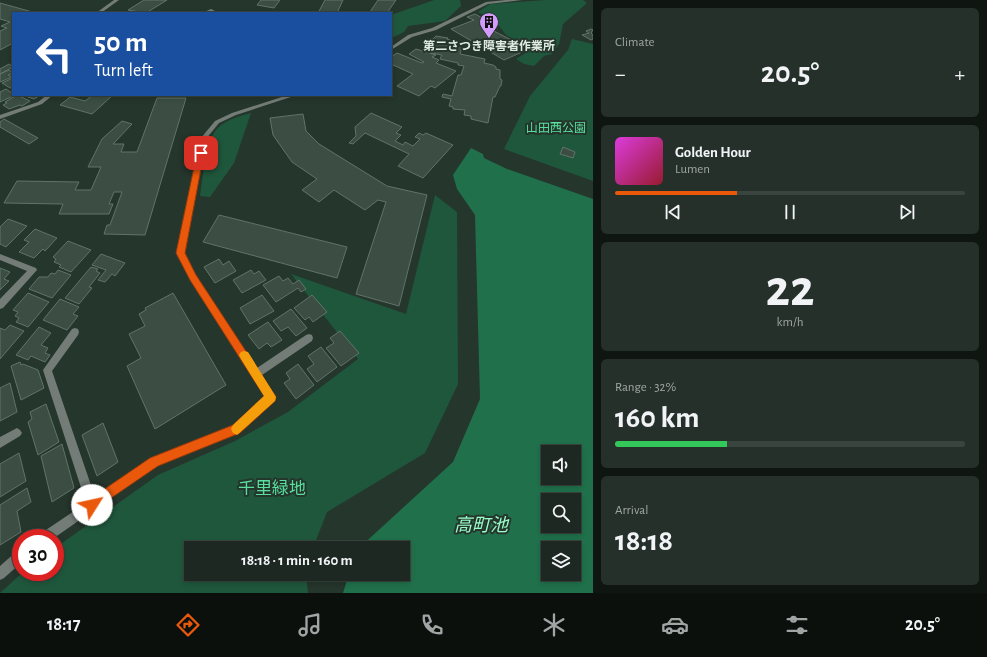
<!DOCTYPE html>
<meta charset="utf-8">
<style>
:root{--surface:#1c2821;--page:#25302a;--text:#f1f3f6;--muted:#a0a6a5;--line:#3a443f;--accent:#ea580c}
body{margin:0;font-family:"Alegreya Sans","Noto Sans JP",sans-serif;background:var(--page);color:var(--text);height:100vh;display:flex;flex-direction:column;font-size:15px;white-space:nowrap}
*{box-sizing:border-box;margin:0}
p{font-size:13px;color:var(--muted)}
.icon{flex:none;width:22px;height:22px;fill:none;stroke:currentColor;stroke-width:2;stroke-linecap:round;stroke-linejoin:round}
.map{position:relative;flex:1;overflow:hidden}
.details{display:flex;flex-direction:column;gap:8px;padding:8px;background:#0f1612;width:394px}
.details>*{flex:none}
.top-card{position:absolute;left:12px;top:12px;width:380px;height:84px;border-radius:0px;box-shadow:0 2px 6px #0003,0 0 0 1px var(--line);background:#1a4fa0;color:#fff;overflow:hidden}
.buttons{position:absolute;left:541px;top:445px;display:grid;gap:8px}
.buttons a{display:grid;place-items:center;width:40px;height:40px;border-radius:0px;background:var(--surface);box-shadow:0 2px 6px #0003,0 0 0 1px var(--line);font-size:20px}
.speed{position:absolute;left:12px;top:529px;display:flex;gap:8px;font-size:20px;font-weight:700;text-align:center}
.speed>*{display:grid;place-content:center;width:52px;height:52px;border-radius:50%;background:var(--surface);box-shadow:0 2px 6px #0003,0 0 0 1px var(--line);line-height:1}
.speed .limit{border:6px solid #d22;background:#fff;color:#111}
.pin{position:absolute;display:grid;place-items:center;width:34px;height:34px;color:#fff;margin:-17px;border-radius:8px;box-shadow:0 2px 6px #0006}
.me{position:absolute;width:44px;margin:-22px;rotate:55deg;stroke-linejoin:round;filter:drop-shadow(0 0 3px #0008)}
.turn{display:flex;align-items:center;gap:14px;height:84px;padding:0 16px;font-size:18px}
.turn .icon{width:52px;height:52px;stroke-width:2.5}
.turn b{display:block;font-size:28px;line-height:34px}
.big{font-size:30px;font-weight:700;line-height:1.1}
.details .card{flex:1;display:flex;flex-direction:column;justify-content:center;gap:6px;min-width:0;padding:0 14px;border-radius:6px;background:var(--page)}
.details .dial{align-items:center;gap:0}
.dial b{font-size:52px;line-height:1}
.song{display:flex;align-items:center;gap:12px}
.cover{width:48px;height:48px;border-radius:6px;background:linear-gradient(135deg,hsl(300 70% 55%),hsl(350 70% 35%))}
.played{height:4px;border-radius:2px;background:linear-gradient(90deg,var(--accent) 35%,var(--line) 35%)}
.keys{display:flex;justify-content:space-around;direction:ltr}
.heat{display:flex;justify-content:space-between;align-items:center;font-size:22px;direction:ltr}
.charge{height:6px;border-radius:3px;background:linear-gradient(90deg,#34c759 32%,var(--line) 0)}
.trip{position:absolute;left:184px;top:541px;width:226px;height:40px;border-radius:0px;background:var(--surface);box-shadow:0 2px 6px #0003,0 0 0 1px var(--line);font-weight:700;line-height:40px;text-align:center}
.menu{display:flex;height:64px;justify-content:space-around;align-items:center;background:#0b100d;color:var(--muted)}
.menu .icon{width:28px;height:28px}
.menu .on{color:var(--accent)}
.menu b{font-size:18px;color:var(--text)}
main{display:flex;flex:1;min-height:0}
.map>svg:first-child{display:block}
.green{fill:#1f573c}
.water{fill:#20704b;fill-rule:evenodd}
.building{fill:#3c4e44;stroke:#617469}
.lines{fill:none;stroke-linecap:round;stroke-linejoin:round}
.minor{fill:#747c77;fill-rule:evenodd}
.tertiary{fill:#747c77;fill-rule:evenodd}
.route{fill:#ea580c;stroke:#983908}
.slow{fill:#f59e0b}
.labels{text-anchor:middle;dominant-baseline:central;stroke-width:4;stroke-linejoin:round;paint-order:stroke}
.far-poi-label{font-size:12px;font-weight:bold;fill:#e0ebe4;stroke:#25362c}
.far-park-label{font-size:12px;fill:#58df9f;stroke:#25362c}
.near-park-label{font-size:17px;fill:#58df9f;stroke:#25362c}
.near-water-label{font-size:18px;font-style:italic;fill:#99fdc8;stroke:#25362c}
</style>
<main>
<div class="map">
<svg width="593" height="593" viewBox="0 0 593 593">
<rect width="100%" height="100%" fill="#25362c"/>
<!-- green -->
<path class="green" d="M434,0H460L461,6L445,21L408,26L404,32L394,37L391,35V15Z
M545,0H583L587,3L563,24L559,44L552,54L544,56L534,66L524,64L516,59L532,49L506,35L496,22L478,12L490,4Z
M572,39L593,44V181L504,149L530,96L568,50Z
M251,113L234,163L210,197L200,196C203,179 205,137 220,126C229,119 240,116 251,113Z
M435,195L457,212L458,384L425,453L327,512L313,548H191V574H306L308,593H0L23,572H55V548L158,475L235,441L288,412L358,359L291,274L406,314Z"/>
<!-- water -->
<path class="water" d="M471,148L483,154L484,158L507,169L593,199V593H343L349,574H403V548H359L453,462L480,399L475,215L457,189L453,175ZM548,452H574V478H548ZM548,500H574V526H548ZM548,548H574V574H548Z"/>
<!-- building -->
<path class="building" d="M144,0H167L146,13L128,10Z
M261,0H280L274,8L257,5Z
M325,0H343L337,13H318Z
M378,0H396L387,13L370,12Z
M0,3L36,13H13V43L0,50V31L7,28L1,26L10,22L0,19Z
M475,14L495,25L490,29L529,49L504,60L451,29L474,20L467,17Z
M591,29L593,30L591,33L593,35V39L591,40L582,35L589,33L586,31Z
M436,36L448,38L447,39L450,40L449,45L462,47L460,54L485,59L484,63L493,65L496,67V69L500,70V79L502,80L501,86H500L495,97H493L488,123L471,119V116L464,115L465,110L453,109V107L449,106L451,99L442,97L443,94L452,96L458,75H461L464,66L458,65V63L440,59L442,55L431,53L433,49L424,47L428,39H433Z
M416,49L436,55L432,57L439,60L436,63L456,71L435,88L431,86L419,96L397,86L413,74L391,64V57L397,53L422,63L424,62L409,54Z
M9,64L13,67L0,74V69Z
M9,70L13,73L8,75L12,77L0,82V74Z
M13,78V87L10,88L2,83Z
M6,89L15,95L0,102V92Z
M17,95L30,101L22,106L20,105L9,109L3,105L7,103L5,102Z
M22,95H41L34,99Z
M93,95H113L92,114L60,105L70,97L85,101Z
M157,98H186L145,235L104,234L107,225H110L122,192H114L109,204H113L109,214H59L63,204L4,203L17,181L79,182L75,190H91L101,167H88L102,139L122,121L132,124L113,144H124L121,152H137Z
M371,113L402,127L396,133L401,135L395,141L403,145L405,142L413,146L420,139L415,137L419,133L423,135L426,133L453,145L423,178L398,166L409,154L365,133L353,144L349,143L356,136L355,127Z
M303,114L306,131L319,144L387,186L427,195L399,306L356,294L386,202L378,200L365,210L334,190L319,202L302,190L317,179L292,162L273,135L270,118Z
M4,119L38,138L29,144L0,127V122Z
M563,147L575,152L573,158L560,154Z
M219,215L347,247L337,278L203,242Z
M8,219L27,226L6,247L0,244V227Z
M35,229L57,238L45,251L43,249L34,258L19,252L29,242L24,240Z
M68,241L91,250L71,272L59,267L61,265L54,262L56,259L53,257Z
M101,254L125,263L115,276L112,274L105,282L98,280L106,270L92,265Z
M219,259L223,265L229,261L236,271L215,283L204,267Z
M91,267L98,269L96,271L100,273L89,287L92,288L79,304L65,298Z
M0,268L10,272L4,279L9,281L0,290Z
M58,270L71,275L52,298L29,289L39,277H48L51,273L55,274Z
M251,270L254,274L259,271L266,280L242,293L233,280Z
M279,276L283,281L288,278L293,284L299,280L306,289L301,292L298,288L276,302L263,285Z
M28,293L49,302L28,327L16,322L19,318L15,316L18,312L13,310Z
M173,293L226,385L155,429L127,366L141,358L129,334L145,326L139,314L146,310L145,308Z
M262,295L274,311L250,324L240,308Z
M312,295L327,312L313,322L309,317L305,320L294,308Z
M60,299L79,307L73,314L78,316L67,330L43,320Z
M291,309L307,328L296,336L288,327L281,331L273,321Z
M268,322L282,340L271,347L267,343L259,349L248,335Z
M10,325L24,331L0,359V328L5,330Z
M39,327L51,333L41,345L48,348L45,353L50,355L45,362L31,356L28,360L16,355Z
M340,331L359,353L341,366L326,348L334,343L330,338Z
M321,347L337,367L317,382L307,369L314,364L308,356Z
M20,362L21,365L23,364L38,370L44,388L21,400L11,366Z
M298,364L314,385L296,399L284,383L290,379L286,373Z
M10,383L17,412L0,421V388Z
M46,404L59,442L38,455L28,422L32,419L30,412Z
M103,423L118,462L97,476L82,435Z
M62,444L74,488L52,502L41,456Z
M19,453L26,481L0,497V464Z
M27,488L31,502L17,511L21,532L0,545V505Z"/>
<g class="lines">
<!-- minor -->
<path class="minor" d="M506,0H522L488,4L436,30L412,37L391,50V47L408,35L432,28L486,2Z
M211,9L219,13L211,12L202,13Z
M47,95H53L42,104L0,119V115L38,102Z
M288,95H297L236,115L219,123L206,139L184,253L196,276L257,368L306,335L309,334L312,335L313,338L312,341L262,375L276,397L274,400L240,432L157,466L54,538H38L40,534L86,503L43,370L72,329L75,328L78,329L79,332L78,335L52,371L95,497L150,458L234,425L265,396L190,280L176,253L201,138L215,121L232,113Z
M0,254L36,268L37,270L3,308L0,309V299L27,271L0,260Z
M17,428L20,430L22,433L20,436L0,448V437Z
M21,549V563L4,578L0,580V566L17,551Z"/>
<!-- tertiary -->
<path class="tertiary" d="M114,0H119L101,13H96Z"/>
</g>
<!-- route -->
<path class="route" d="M201,151L204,153L185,253L196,275L276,397L275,401L240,433L158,466L92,511L87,510L86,505L87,501L150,458L233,425L264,396L190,280L176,253L197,153Z"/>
<!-- slow -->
<path class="slow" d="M244,351L248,352L276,397L275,401L237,435L233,433L231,429L233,425L264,396L241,359L239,355L241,352Z"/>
<!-- icons -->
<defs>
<symbol id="building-pin" viewBox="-11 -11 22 30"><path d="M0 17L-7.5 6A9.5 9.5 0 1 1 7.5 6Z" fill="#d39cfc" stroke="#25362c"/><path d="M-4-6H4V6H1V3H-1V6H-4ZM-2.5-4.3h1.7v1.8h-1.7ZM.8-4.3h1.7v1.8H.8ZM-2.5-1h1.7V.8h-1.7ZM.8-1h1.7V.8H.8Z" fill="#111"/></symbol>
</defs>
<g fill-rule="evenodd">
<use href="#building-pin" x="478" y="11" width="22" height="30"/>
</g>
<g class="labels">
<!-- far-poi labels -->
<g class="far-poi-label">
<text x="489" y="46">第二さつき障害者作業所</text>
</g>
<!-- far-park labels -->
<g class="far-park-label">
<text x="556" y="128">山田西公園</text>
</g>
<!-- near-park labels -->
<g class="near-park-label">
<text x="272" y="488">千里緑地</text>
</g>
<!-- near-water labels -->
<g class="near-water-label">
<text x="481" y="526">高町池</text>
</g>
</g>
</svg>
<div class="buttons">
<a><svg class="icon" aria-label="sound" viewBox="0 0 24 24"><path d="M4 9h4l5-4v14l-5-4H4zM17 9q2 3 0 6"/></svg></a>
<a><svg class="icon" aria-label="search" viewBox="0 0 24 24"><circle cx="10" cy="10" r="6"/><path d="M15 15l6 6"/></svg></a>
<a><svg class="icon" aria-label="layers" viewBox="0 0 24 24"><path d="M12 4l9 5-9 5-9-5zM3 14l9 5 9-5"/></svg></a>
</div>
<div class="speed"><div class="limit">30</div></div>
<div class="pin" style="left:201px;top:153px;background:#d93025"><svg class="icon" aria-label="arrive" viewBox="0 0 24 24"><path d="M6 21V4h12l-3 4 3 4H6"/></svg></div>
<svg class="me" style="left:92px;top:505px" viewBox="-20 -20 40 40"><circle r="19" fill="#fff"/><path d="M0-13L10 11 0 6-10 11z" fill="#ea580c"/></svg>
<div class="trip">18:18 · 1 min · 160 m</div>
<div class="top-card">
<div class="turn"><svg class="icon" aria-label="left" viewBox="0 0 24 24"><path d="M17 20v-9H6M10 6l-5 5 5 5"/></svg><div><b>50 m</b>Turn left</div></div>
</div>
</div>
<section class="details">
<div class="card"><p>Climate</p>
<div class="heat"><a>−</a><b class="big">20.5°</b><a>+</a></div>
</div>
<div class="card">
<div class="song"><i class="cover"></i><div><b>Golden Hour</b><p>Lumen</p></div></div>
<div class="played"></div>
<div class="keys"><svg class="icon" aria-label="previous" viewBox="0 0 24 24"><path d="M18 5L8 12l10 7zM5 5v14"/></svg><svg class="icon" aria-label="pause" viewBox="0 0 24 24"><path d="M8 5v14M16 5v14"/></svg><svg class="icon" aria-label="next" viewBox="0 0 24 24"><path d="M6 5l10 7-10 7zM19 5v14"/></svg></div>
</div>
<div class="card dial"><b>22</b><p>km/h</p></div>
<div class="card"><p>Range · 32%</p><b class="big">160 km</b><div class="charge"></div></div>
<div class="card"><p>Arrival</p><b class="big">18:18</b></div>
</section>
</main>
<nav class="menu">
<b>18:17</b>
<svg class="icon on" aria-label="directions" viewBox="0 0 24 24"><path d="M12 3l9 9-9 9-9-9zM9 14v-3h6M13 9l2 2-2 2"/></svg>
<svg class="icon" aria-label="music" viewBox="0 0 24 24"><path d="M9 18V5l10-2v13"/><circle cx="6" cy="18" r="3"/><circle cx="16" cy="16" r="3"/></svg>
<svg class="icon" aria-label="phone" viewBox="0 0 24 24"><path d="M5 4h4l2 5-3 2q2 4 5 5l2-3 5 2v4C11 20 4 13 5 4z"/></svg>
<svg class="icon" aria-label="climate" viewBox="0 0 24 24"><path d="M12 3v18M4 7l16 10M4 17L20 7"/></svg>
<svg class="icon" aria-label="car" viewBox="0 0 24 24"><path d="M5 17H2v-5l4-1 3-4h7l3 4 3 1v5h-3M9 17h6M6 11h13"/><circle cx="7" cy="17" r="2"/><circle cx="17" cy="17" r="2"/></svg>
<svg class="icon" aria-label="filters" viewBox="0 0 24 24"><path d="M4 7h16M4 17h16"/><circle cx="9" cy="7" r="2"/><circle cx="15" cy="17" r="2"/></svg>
<b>20.5°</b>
</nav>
